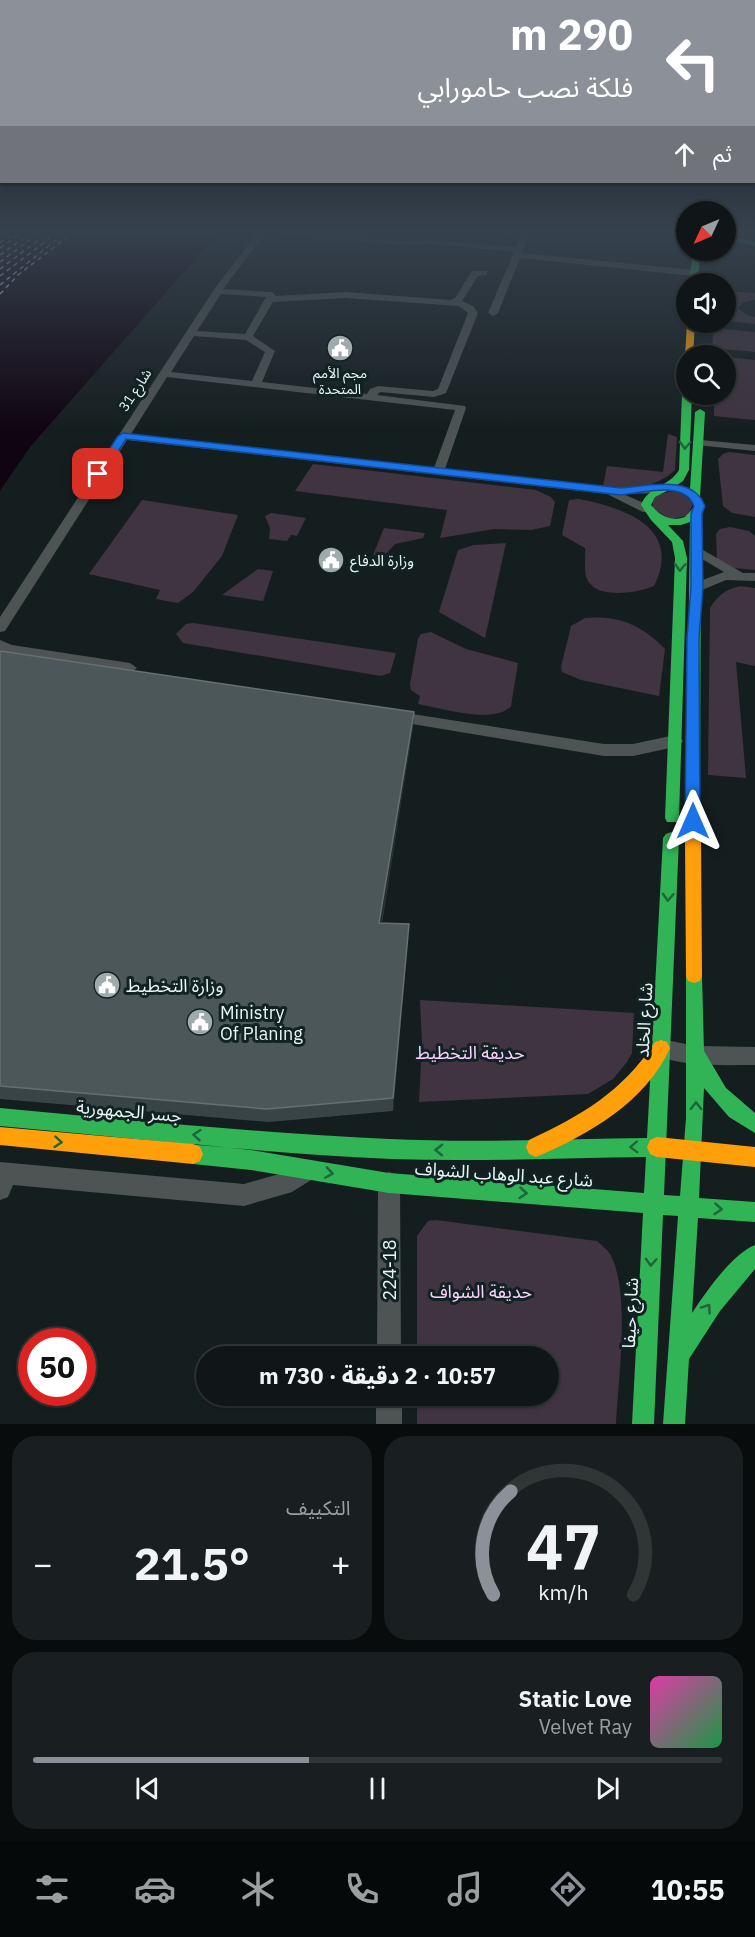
<!DOCTYPE html>
<html lang="ar">
<meta charset="utf-8">
<style>
:root{--surface:#101617;--page:#191f20;--text:#f1f3f6;--muted:#9c9fa1;--line:#303536;--accent:#8c9099}
body{margin:0;font-family:"IBM Plex Sans","Noto Sans Arabic",sans-serif;background:var(--page);color:var(--text);direction:rtl;height:100vh;display:flex;flex-direction:column;font-size:22px;white-space:nowrap}
*{box-sizing:border-box;margin:0}
p{font-size:20px;color:var(--muted)}
.icon{flex:none;width:33px;height:33px;fill:none;stroke:currentColor;stroke-width:2;stroke-linecap:round;stroke-linejoin:round}
.map{position:relative;height:1424px;overflow:hidden;direction:ltr}
.details{display:flex;flex-direction:column;gap:12px;padding:12px;background:#090c0d;flex:1}
.details>*{flex:none}
.banner{position:absolute;left:0px;top:0px;width:756px;height:183px;box-shadow:0 2px 4px #0004,0 0 0 2px var(--line);direction:rtl;background:#8c9099;color:#fff;overflow:hidden}
.needle{width:39px;rotate:226deg}
.controls{position:absolute;left:676px;top:201px;display:grid;gap:12px}
.controls a{display:grid;place-items:center;width:60px;height:60px;border-radius:50%;background:var(--surface);box-shadow:0 2px 4px #0004,0 0 0 2px var(--line);font-size:30px}
.speed{position:absolute;left:18px;top:1328px;display:flex;gap:12px;font-size:30px;font-weight:700;text-align:center}
.speed>*{display:grid;place-content:center;width:78px;height:78px;border-radius:50%;background:var(--surface);box-shadow:0 2px 4px #0004,0 0 0 2px var(--line);line-height:1}
.speed .limit{border:9px solid #d22;background:#fff;color:#111}
.pin{position:absolute;display:grid;place-items:center;width:51px;height:51px;color:#fff;margin:-26px;border-radius:12px;box-shadow:0 3px 9px #0006}
.me{position:absolute;width:66px;margin:-33px;rotate:0deg;stroke-linejoin:round;filter:drop-shadow(0 0 4px #0008)}
.turn{display:flex;align-items:center;gap:21px;height:126px;padding:0 24px;font-size:27px}
.turn .icon{width:78px;height:78px;stroke-width:2.5}
.turn b{display:block;font-size:42px;line-height:51px}
.then{display:flex;align-items:center;height:57px;padding:0 24px;background:#0003;gap:12px;font-size:22px}
.big{font-size:45px;font-weight:800;line-height:1.1}
.details .widget{flex:1;display:flex;flex-direction:column;justify-content:center;gap:9px;min-width:0;padding:0 21px;border-radius:24px;background:var(--page)}
.details .dial{align-items:center;gap:0}
.dial svg{height:156px;overflow:visible;fill:none;stroke:var(--line);stroke-width:7;stroke-linecap:round;text-anchor:middle}
.dial text{fill:var(--text);stroke:none}
.song{display:flex;align-items:center;gap:18px}
.cover{width:72px;height:72px;border-radius:9px;background:linear-gradient(135deg,hsl(320 70% 55%),hsl(140 70% 35%))}
.played{height:6px;border-radius:3px;background:linear-gradient(90deg,var(--accent) 40%,var(--line) 40%)}
.keys{display:flex;justify-content:space-around;direction:ltr}
.heat{display:flex;justify-content:space-between;align-items:center;font-size:33px;direction:ltr}
.details .tiles{flex:1;display:grid;gap:12px;grid-template-columns:1fr 1fr}
.widget:last-child{grid-column:span 2}
.trip{position:absolute;left:196px;top:1346px;width:363px;height:60px;border-radius:30px;background:var(--surface);box-shadow:0 2px 4px #0004,0 0 0 2px var(--line);font-weight:800;line-height:60px;text-align:center;direction:rtl}
.dock{display:flex;height:96px;justify-content:space-around;align-items:center;background:#060909;color:var(--muted)}
.dock .icon{width:42px;height:42px}
.dock .selected{color:var(--accent)}
.dock b{font-size:27px;color:var(--text)}
.map>svg:first-child{display:block}
.green{fill:#3f3440}
.water{fill:#100411}
.lines{fill:none;stroke-linecap:round;stroke-linejoin:round}
.ferry{stroke:#f6c9f6;stroke-width:1.5;stroke-dasharray:4.5 4;stroke-linecap:butt}
.street{fill:#4e5454;fill-rule:evenodd}
.fast{fill:#30b455;fill-rule:evenodd}
.slow{fill:#ff9f0a;fill-rule:evenodd}
.wall{fill:#384445}
.shaded-wall{fill:#222d2e}
.building{fill:#4b5758;stroke:#647071;stroke-width:1.5}
.oneway{stroke:#1f643a}
.route{fill:#1a73e8;stroke:#114b97;stroke-width:1.5}
.labels{text-anchor:middle;dominant-baseline:central;stroke-width:6;stroke-linejoin:round;paint-order:stroke}
.far-poi-label{font-size:14px;fill:#eaf5f5;stroke:#112223}
.far-street-label{font-size:14px;fill:#eaf5f5;stroke:#112223}
.poi-label{font-size:15px;fill:#eaf5f5;stroke:#112223;text-anchor:start}
.near-poi-label{font-size:18px;fill:#eaf5f5;stroke:#112223;text-anchor:start}
.near-street-label{font-size:18px;fill:#eaf5f5;stroke:#112223}
.near-park-label{font-size:18px;fill:#fed1ff;stroke:#112223}
</style>
<div class="map">
<svg width="755" height="1424" viewBox="0 0 755 1424">
<rect width="100%" height="100%" fill="#151e1f"/>
<!-- green -->
<path class="green" d="M726,291L755,293V300L743,302L738,308L747,315L755,317V324L726,321Z
M724,329L755,332V352L712,348L713,334Z
M726,357L755,360V420L714,416V395L726,394Z
M668,434L677,437L675,470C654,490 630,488 603,486L607,466L663,472Z
M729,452L755,455V517L732,513L723,506L718,459L723,454Z
M313,464L536,490L551,497L555,502L550,526L531,530L494,529L440,538L447,510L295,491Z
M676,490L694,502L687,516L670,519L652,508L654,496Z
M579,499C624,508 683,527 654,586C638,593 598,599 588,581C583,573 586,557 585,548L562,535L569,500Z
M142,500L238,515L222,556L193,592L178,603L156,599L160,590L89,574Z
M271,513L306,518L297,536L291,535L287,541L269,539L270,528L265,516Z
M730,527L749,531L755,536V570L733,568L717,559L716,534L720,529Z
M384,528L425,533L423,538L395,544L384,556L373,555Z
M506,543L485,638L439,612L458,550L474,545Z
M258,569L273,571L263,601L222,595Z
M740,586L755,588V666L736,662L746,778L708,775L710,608C718,595 725,590 740,586Z
M585,618C619,615 642,625 665,649L659,696L581,680L562,672L561,667L571,626Z
M193,623L396,653L390,673L381,676L183,643L176,634L186,624Z
M431,632L466,649L518,663L511,706C495,725 441,708 418,704L420,696L411,690L410,684L418,639L421,634Z
M420,1000L634,1013L632,1053L627,1062L613,1079L588,1094L419,1102L422,1044Z
M436,1220L597,1241C601,1245 607,1249 610,1254C631,1291 618,1381 616,1424H417V1395H549V1356H417V1236L428,1221Z"/>
<!-- water -->
<path class="water" d="M0,232H219L30,447L0,491Z"/>
<g class="lines">
<!-- ferry -->
<path class="ferry" d="M0,243L15,232
M0,248L23,232
M0,255L32,232
M0,262L40,232
M0,269L49,232
M0,276L58,232
M0,285L66,232
M0,294L18,275L74,232"/>
<!-- street -->
<path class="street" d="M258,232H266L223,289L272,292L276,296L345,292L451,300L455,298L472,271H487V275L478,276L462,301L473,306L478,313L446,393L434,397L380,392L377,395L465,406L466,408L445,469L612,487H663L665,489L659,493L623,494L651,506V512H643L607,494L127,440L5,631L0,632V617L215,288ZM221,294L266,297L245,334L197,331ZM345,298L459,306L468,313L438,389L433,391L378,386L370,389L367,394L262,382L275,351L253,336L273,302ZM194,336L246,340L265,352L252,381L171,372ZM167,377L455,410L434,468L131,434Z
M269,232H307L399,241L431,240L516,247L522,232H530L522,253L694,270L698,273L694,276L520,258L498,313L493,316L488,313L514,252L431,244L398,245L273,234Z
M700,440L755,445V451L696,445L694,443Z
M696,546L743,573H755V581L726,580L702,590H692L690,587L692,584L724,572L692,553L690,550Z
M0,640L12,645L130,663L137,668L130,673L9,654L0,650Z
M393,711L604,744H633L675,735L680,737L683,741L680,745L675,747L633,756H604L388,720L385,716L388,712Z
M661,1039L696,1046L755,1047V1065C721,1065 686,1067 654,1055L651,1048L654,1041Z
M303,1161L311,1164L314,1172L311,1180L292,1192L244,1206L13,1185L8,1197L0,1200V1162L244,1184L279,1174Z
M389,1172L397,1175L400,1183L401,1356H377L378,1183L381,1175Z
M376,1395H402V1424H376Z"/>
<!-- fast -->
<path class="fast" d="M726,235L755,242V246L726,239Z
M693,250H701L697,284H689Z
M687,391V394H692L689,470L683,481L677,485L690,489L695,412L700,409L705,412L700,497L705,506L701,513L700,821L698,825H688L686,821L690,522L681,525H668L683,541L687,558L679,818L677,822H667L665,818L675,558L672,542L651,520L641,505C648,486 669,487 679,470L682,394ZM669,490C681,491 690,495 695,506L685,517C671,522 660,516 651,505L655,497Z
M671,832L676,834L679,838L664,1195L680,1196L686,1118V976L688,971L694,969L700,971L702,976L704,1051L726,1088L755,1113V1133L729,1117L704,1088L699,1198L755,1202V1222L698,1218L692,1313C706,1292 732,1254 755,1245V1269L720,1311L689,1359L685,1424H663L678,1216L663,1215L654,1424H632L643,1213L389,1193L251,1170L193,1164L186,1161L183,1154L186,1147L193,1144L251,1150L389,1173L644,1193L646,1157C561,1158 476,1162 391,1159C260,1153 130,1138 0,1126V1108C129,1120 259,1133 389,1139C475,1143 561,1139 647,1138L663,838L666,834Z"/>
<!-- slow -->
<path class="slow" d="M687,322H695L693,356H687V358L685,356Z
M693,836L698,838L701,842L702,976L700,981L694,983L688,981L686,976L685,842L688,838Z
M661,1040L667,1042L670,1048C646,1102 588,1135 536,1157L529,1154L526,1147L529,1140C582,1115 622,1092 655,1042Z
M0,1127L193,1144L200,1147L203,1154L200,1161L193,1164L0,1145Z
M657,1137L755,1147V1167L657,1157L650,1154L647,1147L650,1140Z"/>
</g>
<!-- wall -->
<path class="wall" d="M0,651L414,712L413,727L382,923L408,939L393,1111L269,1122L0,1099Z
M677,824L691,828L690,831L683,834L681,830L675,828Z"/>
<!-- shaded-wall -->
<path class="shaded-wall" d="M414,712L413,727L379,938V923Z
M691,828L690,831L683,834L684,830Z
M409,924L408,939L393,1111V1098Z"/>
<!-- building -->
<path class="building" d="M0,651L414,712L379,923L409,924L393,1098L267,1109L0,1086Z
M682,821L691,828L684,830L682,826L677,824Z"/>
<!-- one-way arrows -->
<defs><path id="oneway-chevron" d="M-2-3.5L2.5 0L-2 3.5" fill="none" stroke-width="1.6" stroke-linecap="round" stroke-linejoin="round" transform="scale(1.5)"/></defs>
<g class="oneway">
<use href="#oneway-chevron" transform="translate(685 445) rotate(93)"/>
<use href="#oneway-chevron" transform="translate(680 567) rotate(92)"/>
<use href="#oneway-chevron" transform="translate(668 897) rotate(93)"/>
<use href="#oneway-chevron" transform="translate(696 1106) rotate(-89)"/>
<use href="#oneway-chevron" transform="translate(197 1135) rotate(-175)"/>
<use href="#oneway-chevron" transform="translate(58 1142) rotate(5)"/>
<use href="#oneway-chevron" transform="translate(634 1147) rotate(178)"/>
<use href="#oneway-chevron" transform="translate(439 1150) rotate(-179)"/>
<use href="#oneway-chevron" transform="translate(329 1173) rotate(9)"/>
<use href="#oneway-chevron" transform="translate(523 1193) rotate(4)"/>
<use href="#oneway-chevron" transform="translate(718 1209) rotate(4)"/>
<use href="#oneway-chevron" transform="translate(651 1262) rotate(93)"/>
<use href="#oneway-chevron" transform="translate(707 1308) rotate(-56)"/>
</g>
<!-- sky -->
<linearGradient id="sky" x2="0" y2="1"><stop stop-color="#0c1011"/><stop offset="0.54" stop-color="#35414d"/><stop offset="1" stop-color="#35414d" stop-opacity="0"/></linearGradient>
<rect width="755" height="431" fill="url(#sky)"/>
<!-- route -->
<path class="route" d="M123,433L621,488C648,486 693,474 705,506L702,514L703,587L699,638L700,821L698,825H687L685,821L687,638L691,587V514L694,506C685,480 642,493 621,495L126,439L102,476H94L93,474L118,436Z"/>
<!-- icons -->
<defs>
<symbol id="civic-disc" viewBox="-11 -11 22 22"><circle r="9.5" fill="#9faaaa" stroke="#112223"/><path d="M-.6-6.5H3V-4.5H.6V-3L4-1V1h2V6H-6V1h2V-1L-.6-3ZM-1.2 2.5V6h2.4V2.5Z" fill="#fff"/></symbol>
</defs>
<g fill-rule="evenodd">
<use href="#civic-disc" x="325" y="333" width="30" height="30"/>
<use href="#civic-disc" x="316" y="545" width="30" height="30"/>
<use href="#civic-disc" x="92" y="970" width="30" height="30"/>
<use href="#civic-disc" x="185" y="1007" width="30" height="30"/>
</g>
<g class="labels">
<!-- far-poi labels -->
<g class="far-poi-label">
<text x="340" y="373">مجم الأمم<tspan x="340" dy="16">المتحدة</tspan></text>
</g>
<!-- far-street labels -->
<g class="far-street-label">
<text transform="translate(135 390) rotate(-57)">شارع 31</text>
</g>
<!-- poi labels -->
<g class="poi-label">
<text x="350" y="560">وزارة الدفاع</text>
</g>
<!-- near-poi labels -->
<g class="near-poi-label">
<text x="126" y="985">وزارة التخطيط</text>
<text x="220" y="1012">Ministry<tspan x="220" dy="21">Of Planing</tspan></text>
</g>
<!-- near-street labels -->
<g class="near-street-label">
<text transform="translate(644 1020) rotate(-87)">شارع الخلد</text>
<text transform="translate(129 1111) rotate(5)">جسر الجمهورية</text>
<text transform="translate(504 1174) rotate(4)">شارع عبد الوهاب الشواف</text>
<text transform="translate(389 1270) rotate(-90)">224-18</text>
<text transform="translate(630 1313) rotate(-87)">شارع حيفا</text>
</g>
<!-- near-park labels -->
<g class="near-park-label">
<text x="470" y="1052">حديقة التخطيط</text>
<text x="481" y="1291">حديقة الشواف</text>
</g>
</g>
</svg>
<div class="controls">
<a><svg class="needle" viewBox="-14 -14 28 28"><path d="M0-13l5 13h-10z" fill="#e53935"/><path d="M0 13l5-13h-10z" fill="#9c9fa1"/></svg></a>
<a><svg class="icon" aria-label="sound" viewBox="0 0 24 24"><path d="M4 9h4l5-4v14l-5-4H4zM17 9q2 3 0 6"/></svg></a>
<a><svg class="icon" aria-label="search" viewBox="0 0 24 24"><circle cx="10" cy="10" r="6"/><path d="M15 15l6 6"/></svg></a>
</div>
<div class="speed"><div class="limit">50</div></div>
<div class="pin" style="left:98px;top:474px;background:#d93025"><svg class="icon" aria-label="arrive" viewBox="0 0 24 24"><path d="M6 21V4h12l-3 4 3 4H6"/></svg></div>
<svg class="me" style="left:693px;top:821px" viewBox="-20 -20 40 40"><path d="M0-17L14 15 0 8-14 15z" fill="#1a73e8" stroke="#fff" stroke-width="4"/></svg>
<div class="trip">10:57 · 2 دقيقة · 730 m</div>
<div class="banner">
<div class="turn"><svg class="icon" aria-label="left" viewBox="0 0 24 24"><path d="M17 20v-9H6M10 6l-5 5 5 5"/></svg><div><b>290 m</b>فلكة نصب حامورابي</div></div>
<div class="then">ثم<svg class="icon" aria-label="ahead" viewBox="0 0 24 24"><path d="M12 20V5M6 11l6-6 6 6"/></svg></div>
</div>
</div>
<section class="details">
<div class="tiles">
<div class="widget dial"><svg viewBox="0 0 100 80">
<path d="M14 69A42 42 0 1 1 86 69"/>
<path d="M14 69A42 42 0 0 1 23 16" stroke="#8c9099"/>
<text x="50" y="56" font-size="32" font-weight="700">47</text>
<text x="50" y="72" font-size="11">km/h</text>
</svg></div>
<div class="widget"><p>التكييف</p>
<div class="heat"><a>−</a><b class="big">21.5°</b><a>+</a></div>
</div>
<div class="widget">
<div class="song"><i class="cover"></i><div><b>Static Love</b><p>Velvet Ray</p></div></div>
<div class="played"></div>
<div class="keys"><svg class="icon" aria-label="previous" viewBox="0 0 24 24"><path d="M18 5L8 12l10 7zM5 5v14"/></svg><svg class="icon" aria-label="pause" viewBox="0 0 24 24"><path d="M8 5v14M16 5v14"/></svg><svg class="icon" aria-label="next" viewBox="0 0 24 24"><path d="M6 5l10 7-10 7zM19 5v14"/></svg></div>
</div>
</div>
</section>
<nav class="dock">
<b>10:55</b>
<svg class="icon selected" aria-label="directions" viewBox="0 0 24 24"><path d="M12 3l9 9-9 9-9-9zM9 14v-3h6M13 9l2 2-2 2"/></svg>
<svg class="icon" aria-label="music" viewBox="0 0 24 24"><path d="M9 18V5l10-2v13"/><circle cx="6" cy="18" r="3"/><circle cx="16" cy="16" r="3"/></svg>
<svg class="icon" aria-label="phone" viewBox="0 0 24 24"><path d="M5 4h4l2 5-3 2q2 4 5 5l2-3 5 2v4C11 20 4 13 5 4z"/></svg>
<svg class="icon" aria-label="climate" viewBox="0 0 24 24"><path d="M12 3v18M4 7l16 10M4 17L20 7"/></svg>
<svg class="icon" aria-label="car" viewBox="0 0 24 24"><path d="M5 17H2v-5l4-1 3-4h7l3 4 3 1v5h-3M9 17h6M6 11h13"/><circle cx="7" cy="17" r="2"/><circle cx="17" cy="17" r="2"/></svg>
<svg class="icon" aria-label="filters" viewBox="0 0 24 24"><path d="M4 7h16M4 17h16"/><circle cx="9" cy="7" r="2"/><circle cx="15" cy="17" r="2"/></svg>
</nav>
